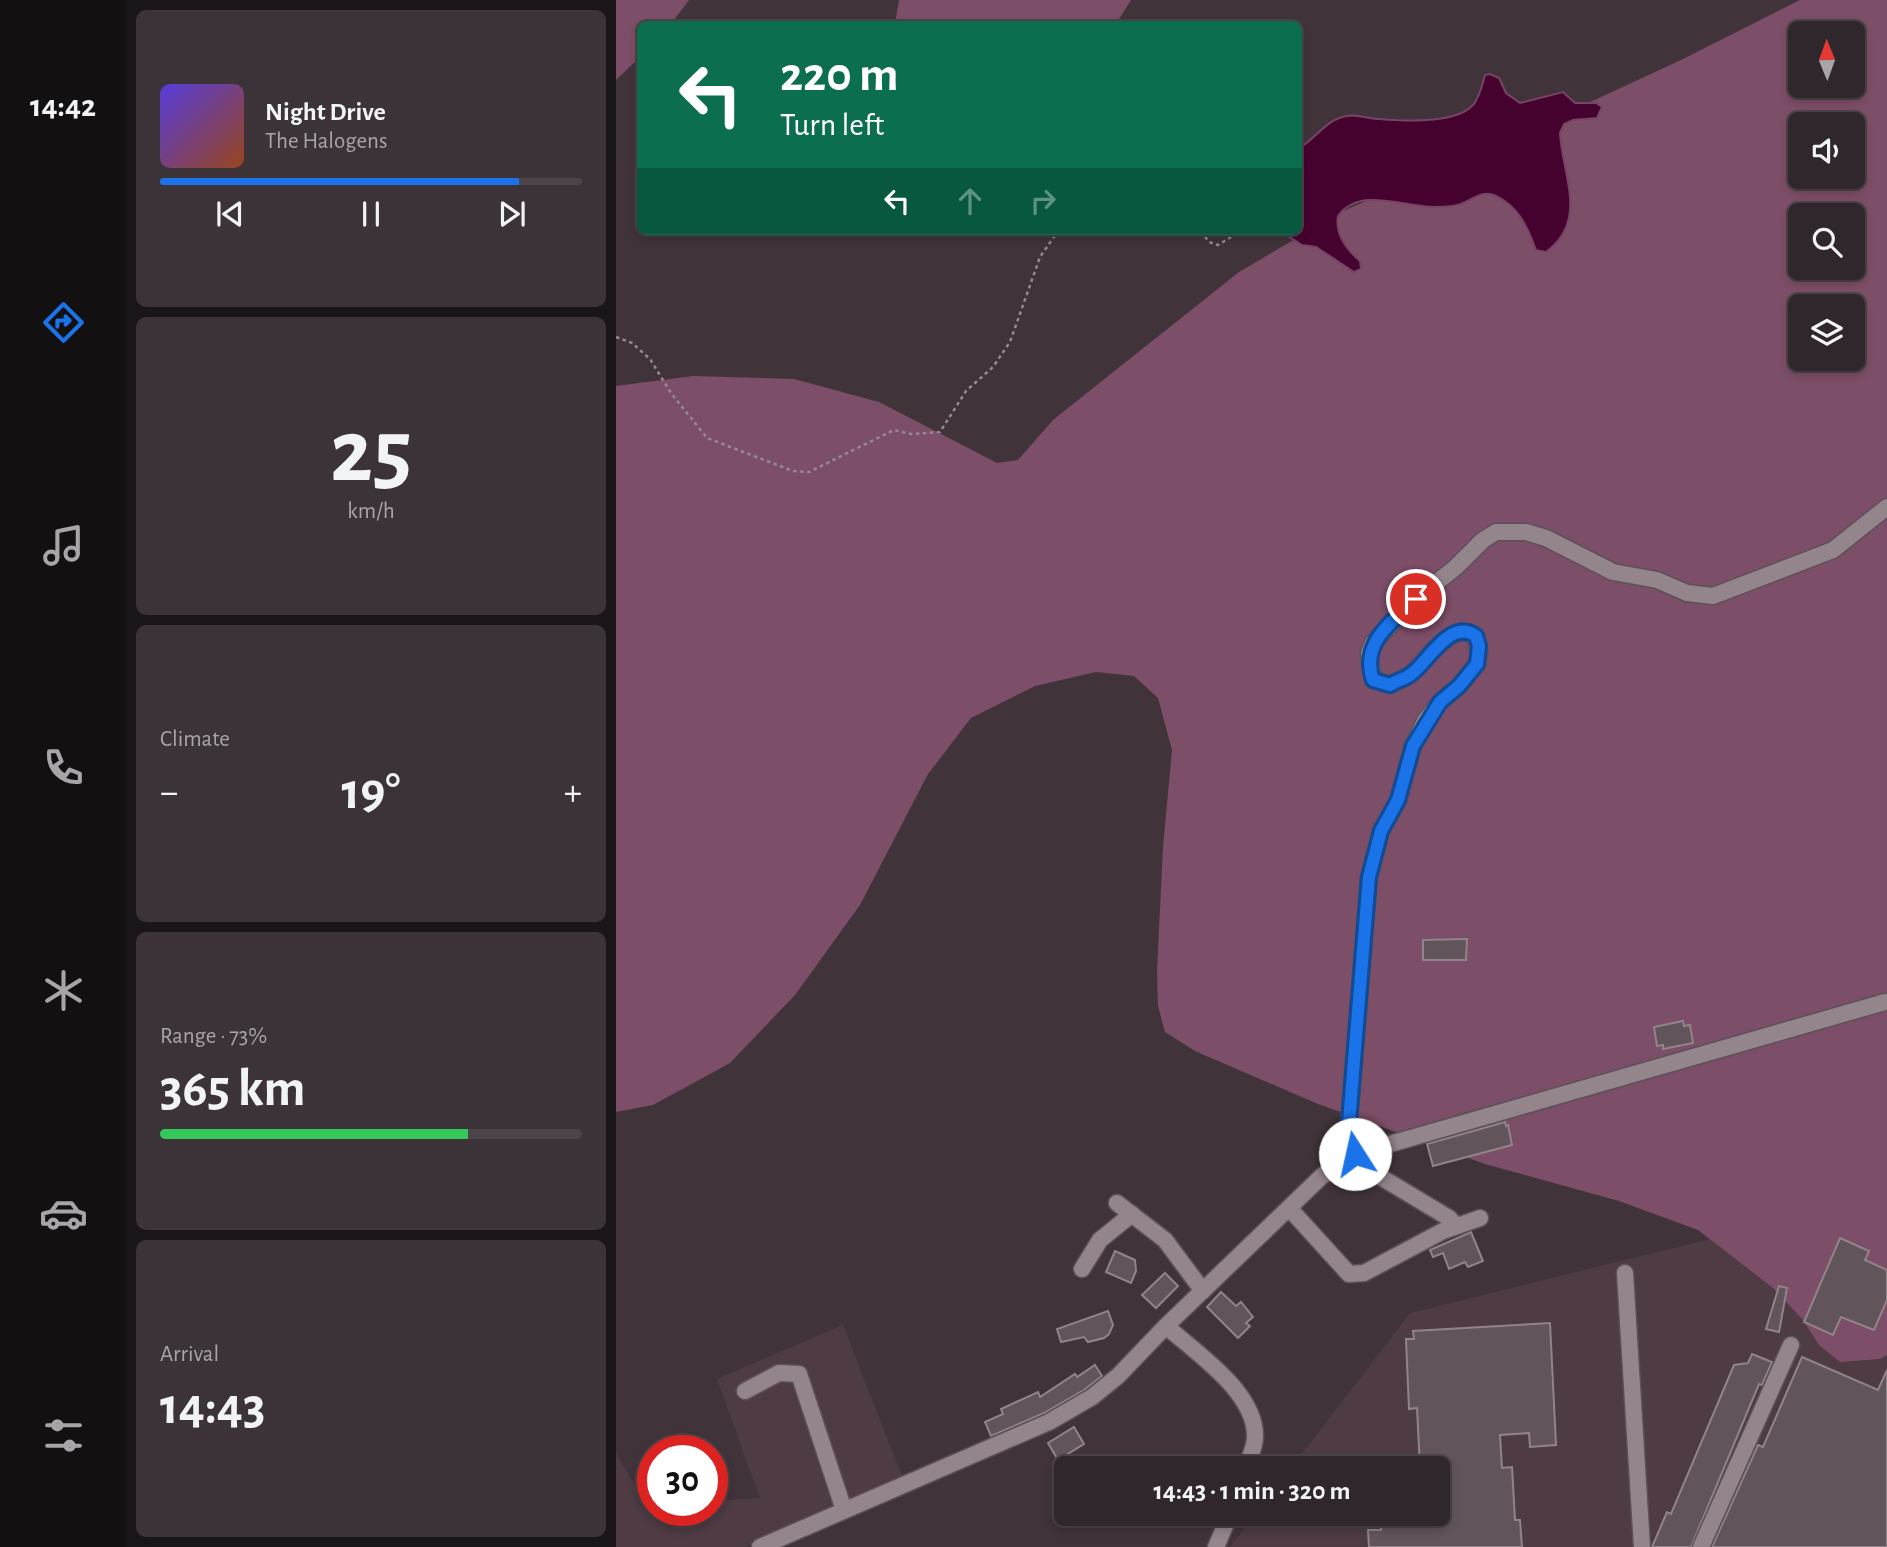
<!DOCTYPE html>
<meta charset="utf-8">
<style>
:root{--surface:#30272c;--page:#3c3338;--text:#f1f3f6;--muted:#a8a5a9;--line:#4b4448;--accent:#1a73e8}
body{margin:0;font-family:"Alegreya Sans",sans-serif;background:var(--page);color:var(--text);height:100vh;display:flex;flex-direction:column;font-size:26px;white-space:nowrap}
*{box-sizing:border-box;margin:0}
p{font-size:23px;color:var(--muted)}
.icon{flex:none;width:38px;height:38px;fill:none;stroke:currentColor;stroke-width:2;stroke-linecap:round;stroke-linejoin:round}
.map{position:relative;flex:1;overflow:hidden}
.side{display:flex;flex-direction:column;gap:10px;padding:10px;background:#1a1518;width:490px}
.side>*{flex:none}
.hud{position:absolute;left:21px;top:21px;width:665px;height:214px;border-radius:10px;box-shadow:0 4px 10px #0003,0 0 0 2px var(--line);background:#0b6e4f;color:#fff;overflow:hidden}
.needle{width:46px;rotate:359deg}
.tools{position:absolute;left:1172px;top:21px;display:grid;gap:14px}
.tools a{display:grid;place-items:center;width:77px;height:77px;border-radius:10px;background:var(--surface);box-shadow:0 4px 10px #0003,0 0 0 2px var(--line);font-size:35px}
.speed{position:absolute;left:21px;top:1435px;display:flex;gap:14px;font-size:35px;font-weight:700;text-align:center}
.speed>*{display:grid;place-content:center;width:91px;height:91px;border-radius:50%;background:var(--surface);box-shadow:0 4px 10px #0003,0 0 0 2px var(--line);line-height:1}
.speed .limit{border:10px solid #d22;background:#fff;color:#111}
.pin{position:absolute;display:grid;place-items:center;width:60px;height:60px;color:#fff;margin:-30px;border:4px solid #fff;border-radius:50%;box-shadow:0 2px 7px #0007}
.me{position:absolute;width:77px;margin:-38px;rotate:350deg;stroke-linejoin:round;filter:drop-shadow(0 0 5px #0008)}
.turn{display:flex;align-items:center;gap:24px;height:147px;padding:0 28px;font-size:32px}
.turn .icon{width:91px;height:91px;stroke-width:2.5}
.turn b{display:block;font-size:49px;line-height:60px}
.lanes{display:flex;align-items:center;height:66px;padding:0 28px;background:#0003;justify-content:center;gap:35px;direction:ltr}
.lanes .off{opacity:.35}
.big{font-size:52px;font-weight:600;line-height:1.1}
.side .card{flex:1;display:flex;flex-direction:column;justify-content:center;gap:10px;min-width:0;padding:0 24px;border-radius:10px;background:var(--page)}
.side .dial{align-items:center;gap:0}
.dial b{font-size:91px;line-height:1}
.song{display:flex;align-items:center;gap:21px}
.cover{width:84px;height:84px;border-radius:10px;background:linear-gradient(135deg,hsl(250 70% 55%),hsl(20 70% 35%))}
.played{height:7px;border-radius:4px;background:linear-gradient(90deg,var(--accent) 85%,var(--line) 85%)}
.keys{display:flex;justify-content:space-around;direction:ltr}
.heat{display:flex;justify-content:space-between;align-items:center;font-size:38px;direction:ltr}
.charge{height:10px;border-radius:5px;background:linear-gradient(90deg,#34c759 73%,var(--line) 0)}
.trip{position:absolute;left:438px;top:1456px;width:396px;height:70px;border-radius:10px;background:var(--surface);box-shadow:0 4px 10px #0003,0 0 0 2px var(--line);font-weight:600;line-height:70px;text-align:center}
main{display:flex;flex:1;min-height:0}
.tab-bar{display:flex;flex-direction:column;width:126px;justify-content:space-around;align-items:center;background:#131012;color:var(--muted)}
.tab-bar .icon{width:49px;height:49px}
.tab-bar .current{color:var(--accent)}
.tab-bar b{font-size:32px;color:var(--text)}
.map>svg:first-child{display:block}
.built{fill:#4e3b44}
.green{fill:#7d4e67;fill-rule:evenodd}
.water{fill:#46022e;stroke:#764464;stroke-width:2}
.building{fill:#61545a;stroke:#91838a;stroke-width:2}
.lines{fill:none;stroke-linecap:round;stroke-linejoin:round}
.minor-casing{stroke:#5b5157;stroke-width:19}
.path{stroke:#948a8f;stroke-width:2.5;stroke-dasharray:3.5 3.5;stroke-linecap:butt}
.minor{stroke:#94858c;stroke-width:16}
.route-casing{stroke:#114b97;stroke-width:18}
.route{stroke:#1a73e8;stroke-width:12}
</style>
<main>
<nav class="tab-bar">
<b>14:42</b>
<svg class="icon current" aria-label="directions" viewBox="0 0 24 24"><path d="M12 3l9 9-9 9-9-9zM9 14v-3h6M13 9l2 2-2 2"/></svg>
<svg class="icon" aria-label="music" viewBox="0 0 24 24"><path d="M9 18V5l10-2v13"/><circle cx="6" cy="18" r="3"/><circle cx="16" cy="16" r="3"/></svg>
<svg class="icon" aria-label="phone" viewBox="0 0 24 24"><path d="M5 4h4l2 5-3 2q2 4 5 5l2-3 5 2v4C11 20 4 13 5 4z"/></svg>
<svg class="icon" aria-label="climate" viewBox="0 0 24 24"><path d="M12 3v18M4 7l16 10M4 17L20 7"/></svg>
<svg class="icon" aria-label="car" viewBox="0 0 24 24"><path d="M5 17H2v-5l4-1 3-4h7l3 4 3 1v5h-3M9 17h6M6 11h13"/><circle cx="7" cy="17" r="2"/><circle cx="17" cy="17" r="2"/></svg>
<svg class="icon" aria-label="filters" viewBox="0 0 24 24"><path d="M4 7h16M4 17h16"/><circle cx="9" cy="7" r="2"/><circle cx="15" cy="17" r="2"/></svg>
</nav>
<section class="side">
<div class="card">
<div class="song"><i class="cover"></i><div><b>Night Drive</b><p>The Halogens</p></div></div>
<div class="played"></div>
<div class="keys"><svg class="icon" aria-label="previous" viewBox="0 0 24 24"><path d="M18 5L8 12l10 7zM5 5v14"/></svg><svg class="icon" aria-label="pause" viewBox="0 0 24 24"><path d="M8 5v14M16 5v14"/></svg><svg class="icon" aria-label="next" viewBox="0 0 24 24"><path d="M6 5l10 7-10 7zM19 5v14"/></svg></div>
</div>
<div class="card dial"><b>25</b><p>km/h</p></div>
<div class="card"><p>Climate</p>
<div class="heat"><a>−</a><b class="big">19°</b><a>+</a></div>
</div>
<div class="card"><p>Range · 73%</p><b class="big">365 km</b><div class="charge"></div></div>
<div class="card"><p>Arrival</p><b class="big">14:43</b></div>
</section>
<div class="map">
<svg width="1271" height="1547" viewBox="0 0 1271 1547">
<rect width="100%" height="100%" fill="#40343a"/>
<!-- built -->
<path class="built" d="M1261,1198L1271,1208V1547H614L640,1514H821V1468H675L794,1313Z
M227,1325L287,1479L129,1547H0V1453L30,1505H37V1510H96V1501L144,1498L101,1379Z"/>
<!-- green -->
<path class="green" d="M0,0H73L55,24H24V57L0,80Z
M283,0H515L500,24H279Z
M1184,0H1271V1355L1264,1359L1224,1362L1203,1345L1187,1320L1157,1288L1082,1230L1003,1201L869,1164L702,1104L579,1051L549,1032L542,1006L541,970L547,847L556,750L542,698L518,676L480,672L419,686L355,718L312,774L244,905L179,995L114,1063L37,1105L0,1112V386L77,376L178,379L263,402L381,463L402,460L437,420L623,272L725,212L940,118L1067,59ZM1185,33H1237V86H1185ZM1185,124H1237V177H1185ZM1185,215H1237V268H1185ZM1185,306H1237V359H1185Z"/>
<!-- water -->
<path class="water" d="M874,74L883,78L890,93L904,103L947,92L959,103H980L986,107L981,118L957,120L948,124L944,133C946,175 973,220 930,252L920,250C912,228 903,207 880,196C867,189 856,200 845,204C838,207 826,207 818,207C787,207 744,186 722,216C719,234 731,250 744,261L745,269L738,272L700,247L686,245L666,232L682,231L683,148C700,139 710,119 731,116C742,114 752,119 763,119C787,121 840,124 857,105C864,97 866,85 869,75Z"/>
<!-- building -->
<path class="building" d="M851,939L850,960H807V940Z
M1067,1021L1068,1026L1074,1025L1077,1043L1047,1049V1045L1041,1046L1038,1027Z
M889,1122L890,1126L892,1125L896,1145L817,1166L811,1144Z
M855,1232L867,1261L852,1267L849,1262L833,1269L827,1253L817,1257L814,1250Z
M1224,1238L1253,1251L1249,1260L1271,1270V1300L1258,1330L1225,1317L1217,1335L1188,1322Z
M499,1251L519,1260L520,1271L515,1283L490,1272Z
M549,1273L562,1286L540,1308L526,1295Z
M1163,1286L1171,1288L1163,1332L1150,1329Z
M605,1292L620,1306L625,1302L637,1317L630,1323L634,1326L622,1338L591,1307Z
M492,1311L497,1325L493,1334L488,1338L472,1342L468,1337L445,1342L441,1329Z
M934,1323L940,1445L914,1447L913,1433L884,1435L886,1468L896,1467L899,1520H904L906,1547H753L752,1530H765L764,1514H821V1468H804L801,1408L793,1409L790,1339H798L797,1331Z
M1136,1354L1156,1362L1146,1385L1143,1384L1075,1547H1036L1051,1512L1055,1514L1118,1365L1132,1363Z
M1186,1357L1262,1390L1271,1370V1547H1096L1142,1445L1147,1447Z
M479,1365L486,1376L468,1390L428,1413L375,1436L369,1422L387,1414L385,1409L422,1392L424,1397L459,1374L461,1377Z
M458,1427L468,1444L442,1460L432,1443Z"/>
<g class="lines">
<defs>
<path id="minor" d="M739,1154L733,1122L753,877L765,831L782,800L797,746L809,721L824,702L843,686L861,664L863,653L860,636C837,620 813,657 798,671C792,678 782,681 774,685L757,680L753,653L757,643L800,599L840,567L867,540L880,532H910L930,538L997,572L1041,580L1071,593L1097,596L1217,550L1271,507
M733,1158L833,1218L840,1226
M501,1203L549,1240L587,1291
M673,1208L733,1274L748,1273L827,1231L864,1218
M466,1269L484,1240L516,1214
M1009,1273L1026,1547
M550,1326C580,1353 640,1392 639,1437C639,1447 633,1459 630,1468
M129,1391L163,1373L183,1374L228,1510
M144,1547L433,1422L476,1397L502,1376L550,1326L706,1176L739,1154L1269,1002
M600,1547L614,1514
M1085,1547L1175,1345"/>
</defs>
<!-- minor casing -->
<use href="#minor" class="minor-casing"/>
<!-- path -->
<path class="path" d="M585,231L593,242L602,245L625,231
M0,337L16,343L34,359L55,393L91,438L177,471L193,472L278,430L295,434L324,432L350,391L377,367L394,342L424,257L442,231"/>
<!-- minor -->
<use href="#minor" class="minor"/>
</g>
<g class="lines">
<defs>
<path id="route" d="M739,1154L733,1122L753,877L765,831L782,800L797,746L824,702L843,686L861,664L863,646L860,636C834,617 812,663 794,675C788,679 780,681 774,685L757,680C744,643 776,622 800,599"/>
</defs>
<!-- route casing -->
<use href="#route" class="route-casing"/>
<!-- route -->
<use href="#route" class="route"/>
</g>
</svg>
<div class="tools">
<a><svg class="needle" viewBox="-14 -14 28 28"><path d="M0-13l5 13h-10z" fill="#e53935"/><path d="M0 13l5-13h-10z" fill="#a8a5a9"/></svg></a>
<a><svg class="icon" aria-label="sound" viewBox="0 0 24 24"><path d="M4 9h4l5-4v14l-5-4H4zM17 9q2 3 0 6"/></svg></a>
<a><svg class="icon" aria-label="search" viewBox="0 0 24 24"><circle cx="10" cy="10" r="6"/><path d="M15 15l6 6"/></svg></a>
<a><svg class="icon" aria-label="layers" viewBox="0 0 24 24"><path d="M12 4l9 5-9 5-9-5zM3 14l9 5 9-5"/></svg></a>
</div>
<div class="speed"><div class="limit">30</div></div>
<div class="pin" style="left:800px;top:599px;background:#d93025"><svg class="icon" aria-label="arrive" viewBox="0 0 24 24"><path d="M6 21V4h12l-3 4 3 4H6"/></svg></div>
<svg class="me" style="left:739px;top:1154px" viewBox="-20 -20 40 40"><circle r="19" fill="#fff"/><path d="M0-13L10 11 0 6-10 11z" fill="#1a73e8"/></svg>
<div class="trip">14:43 · 1 min · 320 m</div>
<div class="hud">
<div class="turn"><svg class="icon" aria-label="left" viewBox="0 0 24 24"><path d="M17 20v-9H6M10 6l-5 5 5 5"/></svg><div><b>220 m</b>Turn left</div></div>
<div class="lanes"><svg class="icon" aria-label="left" viewBox="0 0 24 24"><path d="M17 20v-9H6M10 6l-5 5 5 5"/></svg><svg class="icon off" aria-label="ahead" viewBox="0 0 24 24"><path d="M12 20V5M6 11l6-6 6 6"/></svg><svg class="icon off" aria-label="right" viewBox="0 0 24 24"><path d="M7 20v-9h11M14 6l5 5-5 5"/></svg></div>
</div>
</div>
</main>
